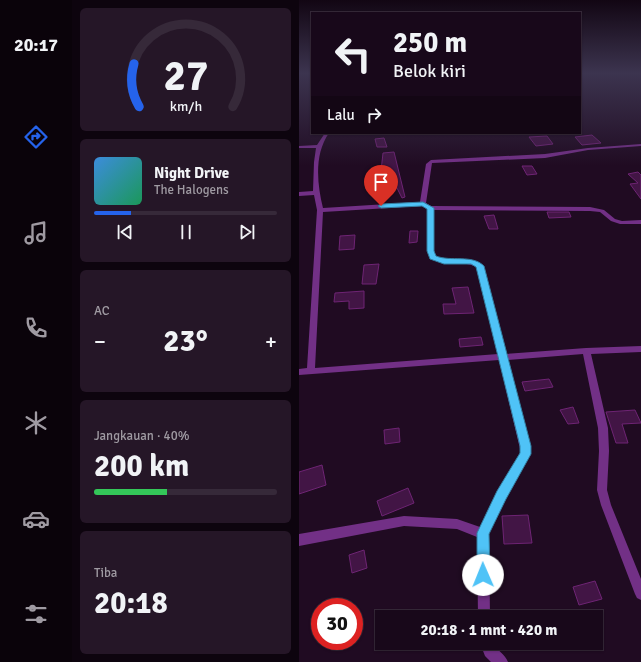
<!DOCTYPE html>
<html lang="id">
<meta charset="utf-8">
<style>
:root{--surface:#18081a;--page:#251627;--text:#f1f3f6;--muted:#9f9aa2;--line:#362939;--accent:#2563eb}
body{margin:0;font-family:Signika,sans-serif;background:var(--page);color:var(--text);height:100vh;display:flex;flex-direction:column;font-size:15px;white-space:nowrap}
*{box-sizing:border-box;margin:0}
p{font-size:13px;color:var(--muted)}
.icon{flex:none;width:22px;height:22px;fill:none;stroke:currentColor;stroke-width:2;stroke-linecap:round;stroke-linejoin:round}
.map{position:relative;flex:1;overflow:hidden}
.details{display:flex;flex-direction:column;gap:8px;padding:8px;background:#0d040e;width:227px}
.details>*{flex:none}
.top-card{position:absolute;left:12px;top:12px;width:270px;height:122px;border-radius:0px;box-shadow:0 1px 3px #0004,0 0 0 1px var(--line);background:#18081a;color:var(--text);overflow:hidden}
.speed{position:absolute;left:12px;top:598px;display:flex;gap:8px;font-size:20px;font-weight:700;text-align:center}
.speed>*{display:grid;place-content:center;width:52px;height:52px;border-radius:50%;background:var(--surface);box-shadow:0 1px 3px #0004,0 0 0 1px var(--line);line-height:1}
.speed .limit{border:6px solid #d22;background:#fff;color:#111}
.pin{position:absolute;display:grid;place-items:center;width:34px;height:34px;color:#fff;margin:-41px -17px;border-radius:50% 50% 50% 0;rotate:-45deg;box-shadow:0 0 4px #0007}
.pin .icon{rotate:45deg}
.me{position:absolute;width:44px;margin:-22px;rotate:359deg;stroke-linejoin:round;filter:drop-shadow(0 0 3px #0008)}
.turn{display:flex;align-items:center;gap:14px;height:84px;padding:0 16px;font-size:18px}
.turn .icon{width:52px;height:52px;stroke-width:2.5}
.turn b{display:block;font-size:28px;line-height:34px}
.then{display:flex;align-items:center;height:38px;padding:0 16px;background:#0003;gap:8px;font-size:15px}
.big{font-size:30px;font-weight:700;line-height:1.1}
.details .tile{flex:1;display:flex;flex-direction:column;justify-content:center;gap:6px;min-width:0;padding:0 14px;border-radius:6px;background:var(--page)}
.details .dial{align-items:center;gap:0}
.dial svg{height:104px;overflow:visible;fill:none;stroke:var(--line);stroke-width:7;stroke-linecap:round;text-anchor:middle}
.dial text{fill:var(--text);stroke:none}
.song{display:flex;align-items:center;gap:12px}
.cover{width:48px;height:48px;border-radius:6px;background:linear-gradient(135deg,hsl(210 70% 55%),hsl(150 70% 35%))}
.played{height:4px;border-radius:2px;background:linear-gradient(90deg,var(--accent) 20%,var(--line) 20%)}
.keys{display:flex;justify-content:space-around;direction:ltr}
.heat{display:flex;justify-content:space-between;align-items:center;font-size:22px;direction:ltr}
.charge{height:6px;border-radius:3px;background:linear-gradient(90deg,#34c759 40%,var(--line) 0)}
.trip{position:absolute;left:76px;top:610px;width:228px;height:40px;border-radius:0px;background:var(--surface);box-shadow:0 1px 3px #0004,0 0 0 1px var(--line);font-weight:700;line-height:40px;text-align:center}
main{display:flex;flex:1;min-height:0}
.tabs{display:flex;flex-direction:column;width:72px;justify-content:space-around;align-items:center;background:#0a030a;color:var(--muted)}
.tabs .icon{width:28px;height:28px}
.tabs .current{color:var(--accent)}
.tabs b{font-size:18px;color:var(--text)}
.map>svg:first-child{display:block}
.building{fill:#421545;stroke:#6e2474}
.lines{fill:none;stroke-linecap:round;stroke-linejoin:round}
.street{fill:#723086;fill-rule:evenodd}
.route{fill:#4fc3f7;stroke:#337fa1}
</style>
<main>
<nav class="tabs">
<b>20:17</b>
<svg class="icon current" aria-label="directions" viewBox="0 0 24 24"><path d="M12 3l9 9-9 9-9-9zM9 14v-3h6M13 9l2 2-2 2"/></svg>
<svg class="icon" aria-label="music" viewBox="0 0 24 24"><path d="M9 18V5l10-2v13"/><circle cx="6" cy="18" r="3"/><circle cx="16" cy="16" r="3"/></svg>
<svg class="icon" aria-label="phone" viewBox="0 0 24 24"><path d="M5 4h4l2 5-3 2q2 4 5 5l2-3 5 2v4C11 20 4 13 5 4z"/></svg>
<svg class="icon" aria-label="climate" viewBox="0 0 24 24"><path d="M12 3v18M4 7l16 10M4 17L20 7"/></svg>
<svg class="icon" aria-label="car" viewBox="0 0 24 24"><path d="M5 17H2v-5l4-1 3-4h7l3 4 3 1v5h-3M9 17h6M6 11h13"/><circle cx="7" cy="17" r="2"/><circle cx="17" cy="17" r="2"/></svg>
<svg class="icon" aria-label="filters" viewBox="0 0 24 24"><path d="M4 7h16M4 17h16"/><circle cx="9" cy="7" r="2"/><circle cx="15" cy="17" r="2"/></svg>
</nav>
<section class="details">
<div class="tile dial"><svg viewBox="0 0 100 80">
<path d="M14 69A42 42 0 1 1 86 69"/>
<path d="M14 69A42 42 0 0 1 10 36" stroke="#2563eb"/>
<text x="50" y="56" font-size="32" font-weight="700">27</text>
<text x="50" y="72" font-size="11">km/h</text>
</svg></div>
<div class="tile">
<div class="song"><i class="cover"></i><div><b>Night Drive</b><p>The Halogens</p></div></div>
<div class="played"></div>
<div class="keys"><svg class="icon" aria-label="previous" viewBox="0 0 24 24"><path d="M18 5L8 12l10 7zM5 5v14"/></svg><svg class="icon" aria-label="pause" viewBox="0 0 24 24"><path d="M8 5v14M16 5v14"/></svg><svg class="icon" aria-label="next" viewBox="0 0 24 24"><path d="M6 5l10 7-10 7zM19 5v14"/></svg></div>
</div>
<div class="tile"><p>AC</p>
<div class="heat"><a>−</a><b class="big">23°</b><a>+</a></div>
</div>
<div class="tile"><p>Jangkauan · 40%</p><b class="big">200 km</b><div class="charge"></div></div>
<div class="tile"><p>Tiba</p><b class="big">20:18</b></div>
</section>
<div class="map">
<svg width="342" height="662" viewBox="0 0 342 662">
<rect width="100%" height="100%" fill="#200b22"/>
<!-- building -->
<path class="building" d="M293,135L302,143L283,145L276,137Z
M248,136L254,144L237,146L230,137Z
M85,138L88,147H78L76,139Z
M95,152L106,197L103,198L89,170L82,171L84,153Z
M223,166H233L238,174L228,175Z
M339,172L342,175V199L331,184L339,183L329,174Z
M248,212H270L272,217L250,218Z
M195,215L199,229H190L185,216Z
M111,231H119L118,242L110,243Z
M56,235L55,249L40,250L41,236Z
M80,264L77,284H63L65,265Z
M169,287L175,313L145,314L144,304H157L153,288Z
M65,291V308L50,309V301L35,302L36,293Z
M182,337L184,345L161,347L160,339Z
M250,379L254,387L226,391L223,382Z
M274,407L280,423L269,424L261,410Z
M336,410L342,423L323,424L329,443H317L307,412Z
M100,428L101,442L86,444L85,430Z
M23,465L27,485L0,494V472Z
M109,488L115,503L83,516L78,501Z
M229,515L233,543L205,544L203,516Z
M65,550L68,568L53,573L50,555Z
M296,581L303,599L280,605L274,587Z"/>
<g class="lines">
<!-- street -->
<path class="street" d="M26,133H30C15,154 18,184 24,208L121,202L127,164L132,160L246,154L289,148L342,144V146L289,150L246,158L133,163L127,203L132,206L291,207L305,210L316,219L323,221L342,220V224H321L312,221L301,212L291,211L134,210L135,251L137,256C152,264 171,254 184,266L207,354L287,348L342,346V352L292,354L309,428L310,451L308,490L312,505L342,579V600L338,598L336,594L302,505L298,490L300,451L299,428L284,354L209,360L232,453L207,498L190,533L191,617H179L178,537L158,529L105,526L0,546V534L105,516L158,519L181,527L199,492L222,453L200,360L0,375V369L8,368L18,210L15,195L0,196V192L14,191L15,162L17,148H0V146L18,145ZM123,206L128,209L129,251L132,258C147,266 163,260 178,267L199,354L16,368L24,212Z
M181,643H195C198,651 206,654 209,662H192L186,656Z"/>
</g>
<!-- sky -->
<linearGradient id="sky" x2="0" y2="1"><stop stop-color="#120613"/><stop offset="0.44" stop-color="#3c344f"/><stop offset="1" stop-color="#3c344f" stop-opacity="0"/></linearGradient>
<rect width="342" height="166" fill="url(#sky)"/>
<!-- route -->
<path class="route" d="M124,202L135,208V251L137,256C152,262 173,254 185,266L232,446V454L207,499L190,534L191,575L189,580L184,582L180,580L178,575V533L198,491L221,453V446L177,267L172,264H145L131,259L128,251V209L123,206L82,208L79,206L82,204Z"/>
</svg>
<div class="speed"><div class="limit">30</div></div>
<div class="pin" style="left:82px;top:206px;background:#d93025"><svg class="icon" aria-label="arrive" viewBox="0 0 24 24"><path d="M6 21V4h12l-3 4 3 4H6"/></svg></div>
<svg class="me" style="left:184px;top:575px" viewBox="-20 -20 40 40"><circle r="19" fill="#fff"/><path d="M0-13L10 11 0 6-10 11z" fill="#4fc3f7"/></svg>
<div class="trip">20:18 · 1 mnt · 420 m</div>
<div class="top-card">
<div class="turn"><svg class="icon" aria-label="left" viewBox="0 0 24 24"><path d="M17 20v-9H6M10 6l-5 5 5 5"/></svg><div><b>250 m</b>Belok kiri</div></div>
<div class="then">Lalu<svg class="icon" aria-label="right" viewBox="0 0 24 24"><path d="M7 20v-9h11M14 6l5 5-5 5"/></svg></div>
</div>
</div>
</main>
